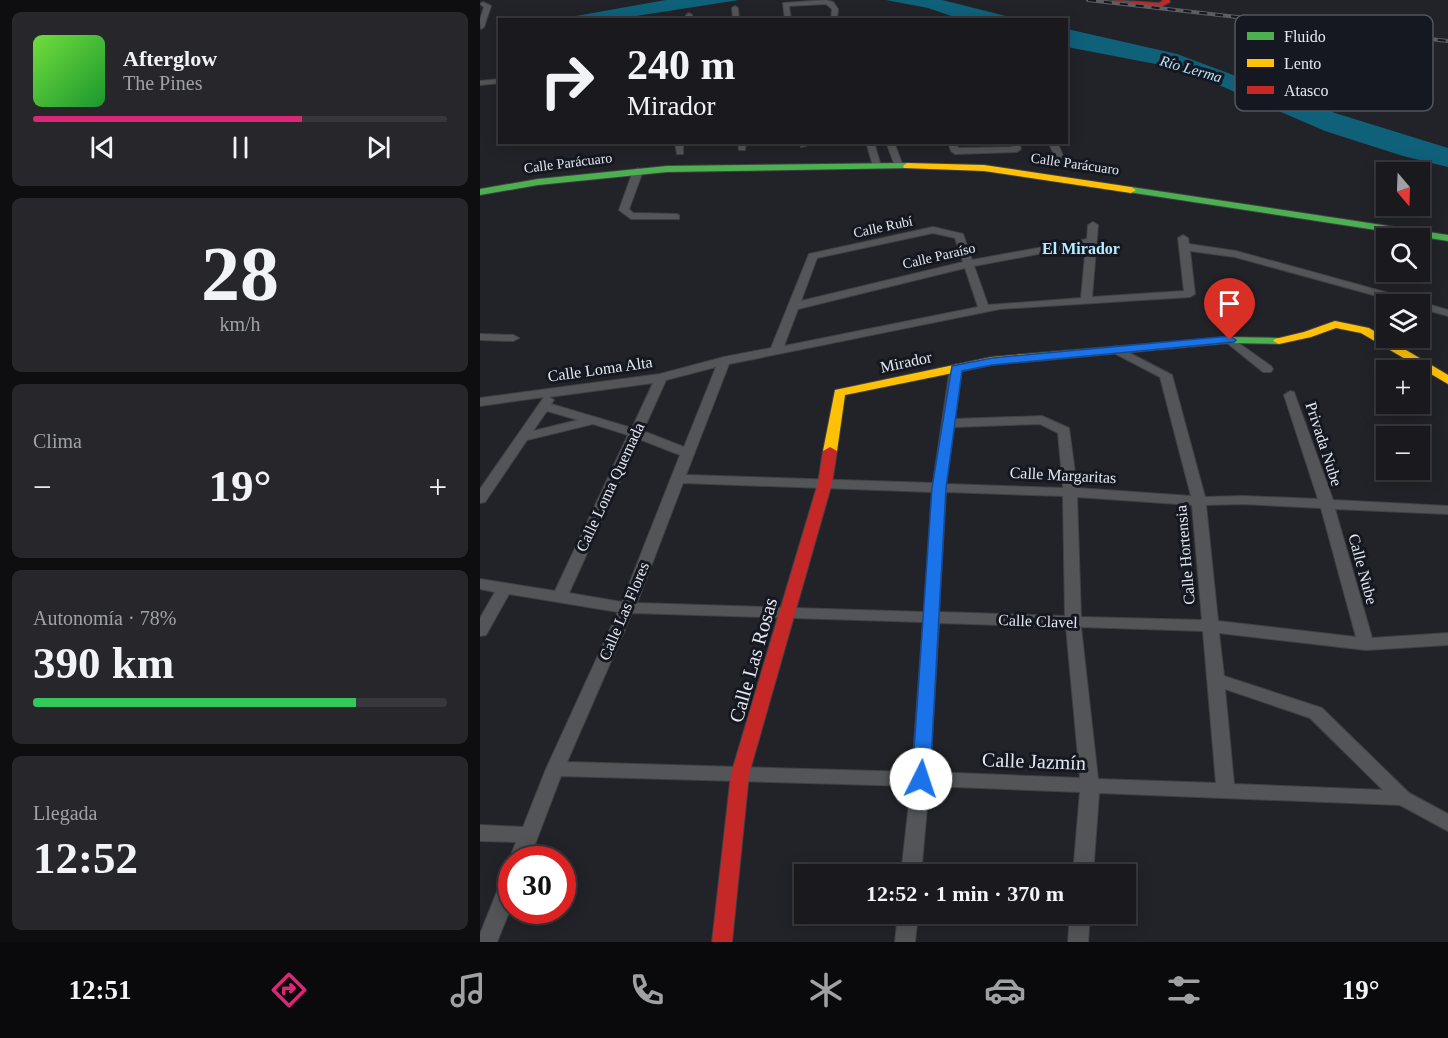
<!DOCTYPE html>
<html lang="es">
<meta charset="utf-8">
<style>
:root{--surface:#1a1a1e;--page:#27272b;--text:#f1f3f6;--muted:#9fa1a4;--line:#38383c;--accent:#db2777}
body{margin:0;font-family:Georgia,serif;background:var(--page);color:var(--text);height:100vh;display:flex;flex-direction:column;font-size:22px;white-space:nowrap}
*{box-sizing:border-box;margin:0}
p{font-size:20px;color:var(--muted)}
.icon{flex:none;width:33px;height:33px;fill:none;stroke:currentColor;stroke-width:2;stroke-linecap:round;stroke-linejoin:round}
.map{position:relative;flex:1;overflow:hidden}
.details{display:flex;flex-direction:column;gap:12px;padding:12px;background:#0e0e10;width:480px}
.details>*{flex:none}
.hud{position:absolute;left:18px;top:18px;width:570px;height:126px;border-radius:0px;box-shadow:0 3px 15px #0003,0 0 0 2px var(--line);background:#1a1a1e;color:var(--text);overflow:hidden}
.needle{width:39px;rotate:161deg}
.buttons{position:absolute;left:896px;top:162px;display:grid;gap:12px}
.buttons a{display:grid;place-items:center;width:54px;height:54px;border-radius:0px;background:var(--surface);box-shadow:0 3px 15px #0003,0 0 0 2px var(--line);font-size:30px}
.speed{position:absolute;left:18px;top:846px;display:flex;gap:12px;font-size:30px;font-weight:700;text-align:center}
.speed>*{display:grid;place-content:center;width:78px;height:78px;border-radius:50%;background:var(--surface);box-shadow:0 3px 15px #0003,0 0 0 2px var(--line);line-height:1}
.speed .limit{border:9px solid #d22;background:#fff;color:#111}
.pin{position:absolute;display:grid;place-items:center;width:51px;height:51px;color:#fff;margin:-62px -26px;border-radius:50% 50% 50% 0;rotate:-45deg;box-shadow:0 0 6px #0007}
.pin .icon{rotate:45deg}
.me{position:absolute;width:66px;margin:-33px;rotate:4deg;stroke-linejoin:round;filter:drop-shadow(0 0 4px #0008)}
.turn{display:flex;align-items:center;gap:21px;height:126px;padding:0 30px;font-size:27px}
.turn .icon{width:78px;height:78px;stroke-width:2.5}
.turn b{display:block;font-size:42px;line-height:51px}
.big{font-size:45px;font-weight:600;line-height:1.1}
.details .tile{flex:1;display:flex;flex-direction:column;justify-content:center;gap:9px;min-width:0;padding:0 21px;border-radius:9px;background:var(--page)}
.details .dial{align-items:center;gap:0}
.dial b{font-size:78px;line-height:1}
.song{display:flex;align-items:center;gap:18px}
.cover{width:72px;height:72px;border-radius:9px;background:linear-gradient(135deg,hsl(100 70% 55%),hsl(130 70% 35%))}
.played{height:6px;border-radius:3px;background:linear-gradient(90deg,var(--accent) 65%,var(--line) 65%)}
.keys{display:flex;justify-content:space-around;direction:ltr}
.heat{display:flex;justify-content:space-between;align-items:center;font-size:33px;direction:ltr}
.charge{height:9px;border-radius:4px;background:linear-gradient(90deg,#34c759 78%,var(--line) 0)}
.trip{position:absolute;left:314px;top:864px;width:342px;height:60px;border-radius:0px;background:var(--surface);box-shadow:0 3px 15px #0003,0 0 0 2px var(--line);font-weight:600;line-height:60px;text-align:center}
.tab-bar{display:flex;height:96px;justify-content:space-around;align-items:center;background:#0a0a0c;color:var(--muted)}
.tab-bar .icon{width:42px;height:42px}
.tab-bar .on{color:var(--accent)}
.tab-bar b{font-size:27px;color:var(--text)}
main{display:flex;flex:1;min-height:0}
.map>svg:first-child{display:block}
.water{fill:#0f617a}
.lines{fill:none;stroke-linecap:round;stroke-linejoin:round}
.street-casing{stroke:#3f4145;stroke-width:2}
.fast-casing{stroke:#3f4145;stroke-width:2}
.slow-casing{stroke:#3f4145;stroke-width:2}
.jam-casing{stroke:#3f4145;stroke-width:2}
.street{fill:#545558;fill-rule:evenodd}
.fast{fill:#4caf50;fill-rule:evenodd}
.slow{fill:#ffc107;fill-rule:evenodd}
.jam{fill:#c62828;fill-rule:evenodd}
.rail-casing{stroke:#5d5e62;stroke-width:4}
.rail{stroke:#151821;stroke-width:2;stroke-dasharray:8;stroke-linecap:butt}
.route{fill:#1a73e8;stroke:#114b97;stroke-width:1.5}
.labels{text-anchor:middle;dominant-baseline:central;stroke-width:6;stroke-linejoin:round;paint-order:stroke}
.far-street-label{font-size:14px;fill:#e5e8ee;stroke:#151821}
.far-water-label{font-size:15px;font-style:italic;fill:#b6e5f9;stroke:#151821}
.far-quarter-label{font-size:16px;font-weight:bold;fill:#b6edfe;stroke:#151821}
.street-label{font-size:16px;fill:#e5e8ee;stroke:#151821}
.near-street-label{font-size:20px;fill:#e5e8ee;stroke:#151821}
.key{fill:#151821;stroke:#53565e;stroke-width:1.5}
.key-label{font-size:16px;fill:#e5e8ee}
</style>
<main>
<section class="details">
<div class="tile">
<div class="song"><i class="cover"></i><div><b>Afterglow</b><p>The Pines</p></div></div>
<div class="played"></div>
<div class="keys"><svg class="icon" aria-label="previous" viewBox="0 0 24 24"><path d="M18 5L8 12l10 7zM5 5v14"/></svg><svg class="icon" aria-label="pause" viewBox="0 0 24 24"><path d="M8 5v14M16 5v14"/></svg><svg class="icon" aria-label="next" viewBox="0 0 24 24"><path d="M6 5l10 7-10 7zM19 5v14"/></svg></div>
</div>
<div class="tile dial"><b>28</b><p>km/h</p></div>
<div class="tile"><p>Clima</p>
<div class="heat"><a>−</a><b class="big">19°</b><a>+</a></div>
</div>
<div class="tile"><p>Autonomía · 78%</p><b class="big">390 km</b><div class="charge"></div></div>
<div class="tile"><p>Llegada</p><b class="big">12:52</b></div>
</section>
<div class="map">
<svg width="968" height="942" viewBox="0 0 968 942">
<rect width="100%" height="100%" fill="#222328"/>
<!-- water -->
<path class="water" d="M186,0H259L137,19H79Z
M406,0H462L538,19H480L448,8Z
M587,29L697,54L855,113L968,148V167L923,156L845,131L718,76L686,66L587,47Z"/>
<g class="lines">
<defs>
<path id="street" d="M346,0L353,2L358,9L357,20H351L352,9L346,4L309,6L311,20H305L303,3Z
M3,2L11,6L4,27L1,29L0,20L4,7L0,4Z
M255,6L258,8L259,20H253L252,8Z
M209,13L212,15V20H206V15Z
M20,79V83L0,85V81Z
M195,142H203V154H197Z
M258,142H266L265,150H259Z
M320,142H328V145L321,147Z
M386,142H394L401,166L400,168L393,166Z
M406,142H414L423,166L422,168L415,166Z
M468,142H476L478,148L532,147L530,142H539L541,149L537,152L475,154L471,151Z
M568,142H577L587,165L586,167H580Z
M158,168L163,171L149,209L153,213L196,214L199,215V219H151L139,210L153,171Z
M613,222L618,225L612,297L704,291L698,238L703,235L708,238L709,244L756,251L941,302L968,310V316L939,308V304H926L755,257L710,251L715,294L710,297L520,309L249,364L206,475L453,483L470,368L476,364L482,368L475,419L562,416L589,428L597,488L711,496L680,377L632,352L630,350L632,348L636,346L692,375L725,497L763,496L838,499L804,395L810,391L814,392L853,500L968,506V514L855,509L892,638L968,633V645L886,650L739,633L744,676L842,708L929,793L968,814V831L920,805L619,793L613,874H593L600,792L449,786L441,874H421L431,786L81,776L49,860H32V864L29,860L36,842L0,841V825L43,827L66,769L138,612L29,594L6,635L0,636V618L15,592L0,589V579L75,591L148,435L113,424L47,440L5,502L0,503V489L64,397L0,406V398L180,374L244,357L291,348L329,254L453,227L483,234L492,260L607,239L608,225ZM453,233L475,238L483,262L321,301L337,258ZM606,245L601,298L508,305L494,266ZM485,268L498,307L304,346L318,309ZM236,367L204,447L163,431L186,380ZM173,383L152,428L71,404L74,400L69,397ZM67,411L98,420L53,431ZM560,424L578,433L583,488L466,484L474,427ZM159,439L200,455L142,602L89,593ZM203,483L452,492L444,612L157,603ZM466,492L583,496L585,616L459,612ZM597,497L712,505L722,620L601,617ZM763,504L841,508L876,637L738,621L726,505ZM152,613L443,622L432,772L87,762ZM459,623L586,627L600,778L450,772ZM601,627L723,631L736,783L618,779ZM745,689L830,718L903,790L754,784Z
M0,334L33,335L39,338L33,341L0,340Z
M750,337L791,366L793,369L791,372H783L746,342L744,340Z
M32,871V905L17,942H0V934L22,879L25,873Z
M418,914H438L435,942H415Z
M590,914H610L608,942H588Z"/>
<path id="fast" d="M427,163L431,166L430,168L187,172L58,185L0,195V189L58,179L187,166Z
M651,187L968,235V241L648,192V188Z
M750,337L799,338L805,341L799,344L750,343L545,362L539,358L545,354Z"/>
<path id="slow" d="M427,163L504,165L651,187L656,190L651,193L504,171L424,168L423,166Z
M855,321L889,328L968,375V384L881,333L856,328L831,337L799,344L793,341L795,339L824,332Z
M545,354L551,358L549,361L512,365L365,395L357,451L350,455L343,451L355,390L512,357Z"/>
<path id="jam" d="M632,0L679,3L683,1L682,0H689L690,2L680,7Z
M350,447L357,451L352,483L269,774L252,942H232L251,774L338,483L343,451Z"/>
</defs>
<!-- street casing -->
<use href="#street" class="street-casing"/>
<!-- fast casing -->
<use href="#fast" class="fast-casing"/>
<!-- slow casing -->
<use href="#slow" class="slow-casing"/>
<!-- jam casing -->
<use href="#jam" class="jam-casing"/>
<!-- street -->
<use href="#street" class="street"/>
<!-- fast -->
<use href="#fast" class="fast"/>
<!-- slow -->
<use href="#slow" class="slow"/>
<!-- jam -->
<use href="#jam" class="jam"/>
<defs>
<path id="rail" d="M608,0L968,41"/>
</defs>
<!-- rail casing -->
<use href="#rail" class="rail-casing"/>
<!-- rail -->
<use href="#rail" class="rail"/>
</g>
<!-- route -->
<path class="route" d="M750,336L756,340L754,342L512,365L482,371L466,488L450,779L447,784L441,786L434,784L432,779L452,488L472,366L512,358Z"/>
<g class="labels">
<!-- far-street labels -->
<g class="far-street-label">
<text transform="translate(88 163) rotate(-7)">Calle Parácuaro</text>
<text transform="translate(595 164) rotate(8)">Calle Parácuaro</text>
<text transform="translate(403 227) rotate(-12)">Calle Rubí</text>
<text transform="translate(459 256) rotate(-13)">Calle Paraíso</text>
</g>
<!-- far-water labels -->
<g class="far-water-label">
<text transform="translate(711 69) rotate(16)">Río Lerma</text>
</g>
<!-- far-quarter labels -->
<g class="far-quarter-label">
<text x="601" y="248">El Mirador</text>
</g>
<!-- street labels -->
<g class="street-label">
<text transform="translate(426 362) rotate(-12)">Mirador</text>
<text transform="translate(120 369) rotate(-8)">Calle Loma Alta</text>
<text transform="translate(844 444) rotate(72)">Privada Nube</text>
<text transform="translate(583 475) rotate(3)">Calle Margaritas</text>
<text transform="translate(130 487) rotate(-65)">Calle Loma Quemada</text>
<text transform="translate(705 555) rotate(-95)">Calle Hortensia</text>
<text transform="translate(883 569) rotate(75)">Calle Nube</text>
<text transform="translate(144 611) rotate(-67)">Calle Las Flores</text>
<text transform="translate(558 621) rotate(2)">Calle Clavel</text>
</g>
<!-- near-street labels -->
<g class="near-street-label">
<text transform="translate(273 660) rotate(-74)">Calle Las Rosas</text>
<text transform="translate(554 761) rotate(2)">Calle Jazmín</text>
</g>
</g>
<!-- legend -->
<rect x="755" y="15" width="198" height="96" rx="9" class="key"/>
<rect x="767" y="32" width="27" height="8" fill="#4caf50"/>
<rect x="767" y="59" width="27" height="8" fill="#ffc107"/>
<rect x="767" y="86" width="27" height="8" fill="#c62828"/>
<g class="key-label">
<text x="804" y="42">Fluido</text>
<text x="804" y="69">Lento</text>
<text x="804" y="96">Atasco</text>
</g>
</svg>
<div class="buttons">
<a><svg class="needle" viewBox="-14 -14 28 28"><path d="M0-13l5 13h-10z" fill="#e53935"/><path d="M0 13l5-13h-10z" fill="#9fa1a4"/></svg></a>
<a><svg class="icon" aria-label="search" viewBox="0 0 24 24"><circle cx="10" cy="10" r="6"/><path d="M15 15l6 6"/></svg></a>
<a><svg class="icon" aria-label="layers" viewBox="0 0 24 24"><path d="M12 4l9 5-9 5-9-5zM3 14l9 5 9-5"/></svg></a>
<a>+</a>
<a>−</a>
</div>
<div class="speed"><div class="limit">30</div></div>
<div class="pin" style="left:750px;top:340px;background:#d93025"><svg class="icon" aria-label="arrive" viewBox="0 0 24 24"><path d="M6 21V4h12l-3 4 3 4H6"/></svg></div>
<svg class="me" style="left:441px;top:779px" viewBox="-20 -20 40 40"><circle r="19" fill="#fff"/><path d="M0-13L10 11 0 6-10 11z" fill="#1a73e8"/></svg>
<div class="trip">12:52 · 1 min · 370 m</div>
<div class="hud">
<div class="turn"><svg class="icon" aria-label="right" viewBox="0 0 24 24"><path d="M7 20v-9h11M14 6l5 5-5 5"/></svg><div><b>240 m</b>Mirador</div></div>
</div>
</div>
</main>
<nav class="tab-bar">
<b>12:51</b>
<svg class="icon on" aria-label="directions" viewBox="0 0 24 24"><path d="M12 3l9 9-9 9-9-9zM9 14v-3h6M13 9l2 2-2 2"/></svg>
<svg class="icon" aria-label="music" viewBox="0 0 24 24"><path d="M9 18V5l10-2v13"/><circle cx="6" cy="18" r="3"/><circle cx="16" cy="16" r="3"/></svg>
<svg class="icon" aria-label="phone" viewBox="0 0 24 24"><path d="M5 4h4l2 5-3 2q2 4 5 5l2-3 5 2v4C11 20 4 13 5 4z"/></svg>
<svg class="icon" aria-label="climate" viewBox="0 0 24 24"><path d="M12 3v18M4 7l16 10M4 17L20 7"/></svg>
<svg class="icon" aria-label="car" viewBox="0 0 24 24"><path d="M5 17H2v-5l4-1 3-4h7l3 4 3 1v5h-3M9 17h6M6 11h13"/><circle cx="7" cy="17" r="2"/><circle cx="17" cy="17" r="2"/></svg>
<svg class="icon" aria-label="filters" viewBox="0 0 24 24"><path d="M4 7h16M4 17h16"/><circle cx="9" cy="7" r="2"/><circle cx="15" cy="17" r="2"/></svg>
<b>19°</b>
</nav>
